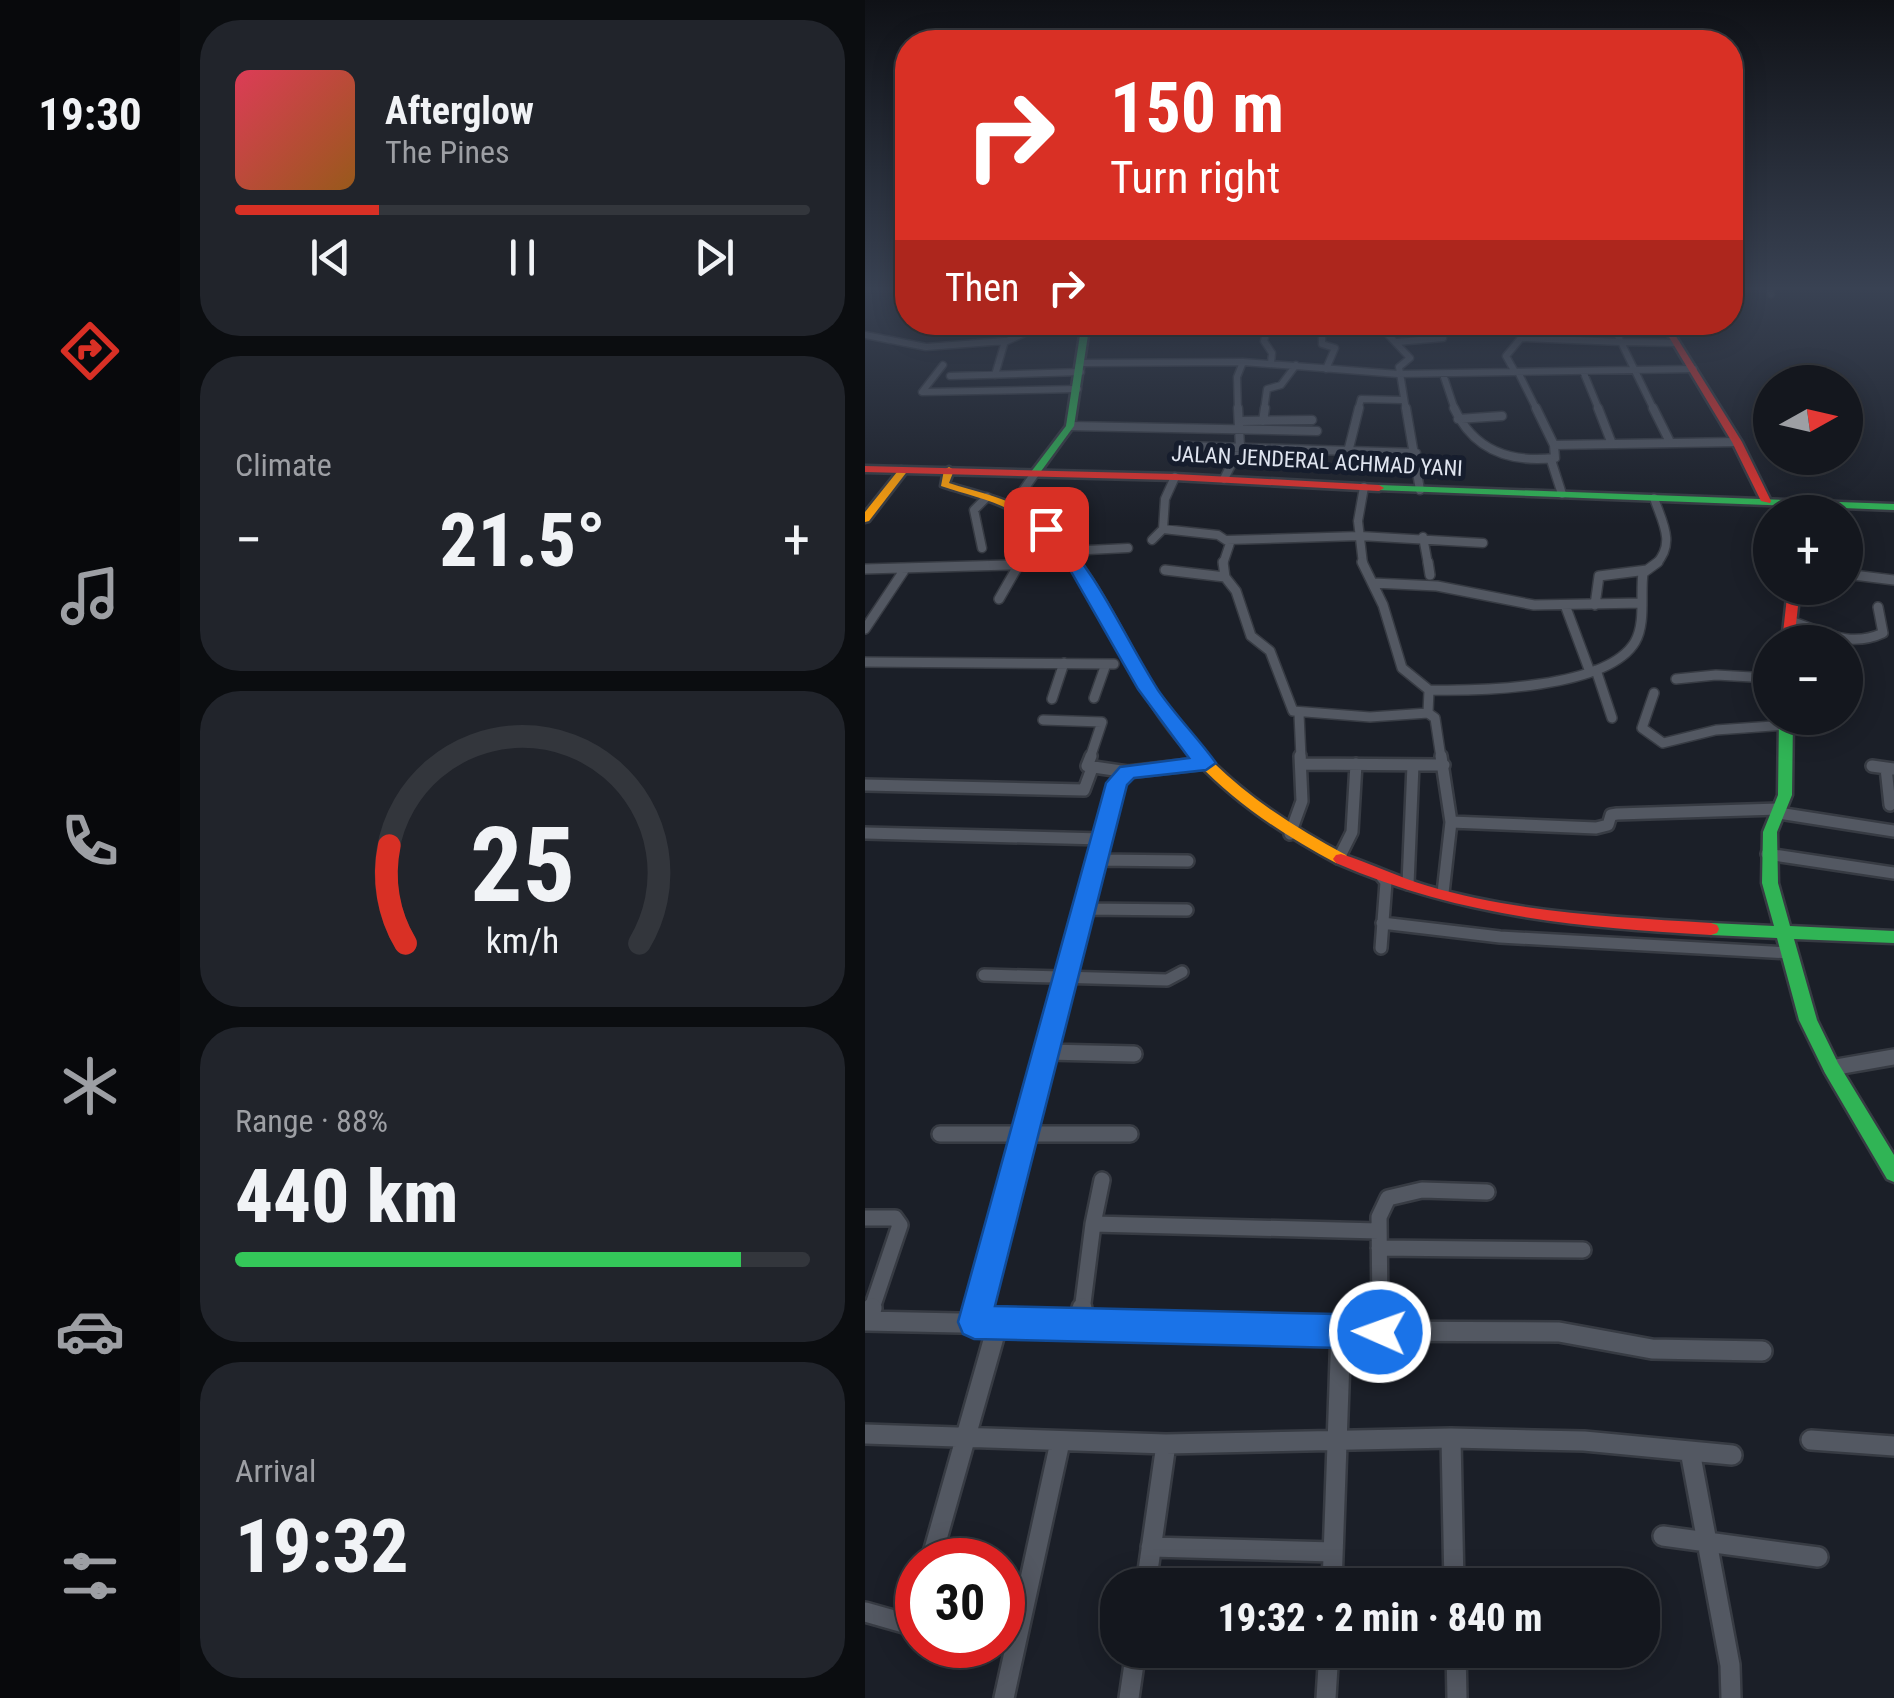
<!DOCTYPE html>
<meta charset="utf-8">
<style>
:root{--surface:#14171e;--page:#21242b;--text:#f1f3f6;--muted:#9d9fa4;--line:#33363c;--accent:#d93025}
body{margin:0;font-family:"Roboto Condensed",sans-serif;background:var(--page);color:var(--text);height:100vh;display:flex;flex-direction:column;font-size:38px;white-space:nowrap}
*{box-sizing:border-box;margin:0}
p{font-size:32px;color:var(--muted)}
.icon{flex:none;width:55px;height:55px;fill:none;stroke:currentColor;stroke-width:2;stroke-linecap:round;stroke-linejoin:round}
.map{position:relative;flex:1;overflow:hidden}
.details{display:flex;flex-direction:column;gap:20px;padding:20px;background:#0b0d10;width:685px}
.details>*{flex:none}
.guide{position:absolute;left:30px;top:30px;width:848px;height:305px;border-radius:40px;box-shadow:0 5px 25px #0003,0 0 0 2px var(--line);background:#d93025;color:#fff;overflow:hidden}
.needle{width:65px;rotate:82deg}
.buttons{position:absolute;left:888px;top:365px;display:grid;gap:20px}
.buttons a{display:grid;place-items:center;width:110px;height:110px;border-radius:50%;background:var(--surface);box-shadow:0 5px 25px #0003,0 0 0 2px var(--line);font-size:50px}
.speed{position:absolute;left:30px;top:1538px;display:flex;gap:20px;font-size:50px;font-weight:700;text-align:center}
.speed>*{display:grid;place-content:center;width:130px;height:130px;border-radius:50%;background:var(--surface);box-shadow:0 5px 25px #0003,0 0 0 2px var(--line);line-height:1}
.speed .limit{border:15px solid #d22;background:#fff;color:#111}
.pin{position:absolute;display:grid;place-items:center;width:85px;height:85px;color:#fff;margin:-42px;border-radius:20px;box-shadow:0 5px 15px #0006}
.me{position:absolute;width:110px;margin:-55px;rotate:272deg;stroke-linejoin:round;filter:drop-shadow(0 0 8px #0008)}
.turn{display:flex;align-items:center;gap:35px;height:210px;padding:0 50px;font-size:45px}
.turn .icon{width:130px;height:130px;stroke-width:2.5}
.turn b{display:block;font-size:70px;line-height:85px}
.then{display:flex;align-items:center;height:95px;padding:0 50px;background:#0003;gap:20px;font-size:38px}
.big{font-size:75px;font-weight:800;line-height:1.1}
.details .tile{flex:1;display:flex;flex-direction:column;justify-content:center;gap:15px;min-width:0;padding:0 35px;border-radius:40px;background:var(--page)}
.details .dial{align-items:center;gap:0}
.dial svg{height:260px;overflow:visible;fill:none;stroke:var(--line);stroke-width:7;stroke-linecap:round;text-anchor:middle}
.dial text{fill:var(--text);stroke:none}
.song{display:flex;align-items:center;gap:30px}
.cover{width:120px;height:120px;border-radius:15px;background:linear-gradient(135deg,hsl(350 70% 55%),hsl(30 70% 35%))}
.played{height:10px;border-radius:5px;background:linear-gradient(90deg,var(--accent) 25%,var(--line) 25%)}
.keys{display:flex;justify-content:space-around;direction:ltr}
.heat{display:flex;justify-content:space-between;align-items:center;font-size:55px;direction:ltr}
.charge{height:15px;border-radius:8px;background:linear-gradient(90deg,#34c759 88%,var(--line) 0)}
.trip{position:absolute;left:235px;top:1568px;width:560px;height:100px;border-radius:40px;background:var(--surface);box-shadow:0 5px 25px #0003,0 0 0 2px var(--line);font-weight:800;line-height:100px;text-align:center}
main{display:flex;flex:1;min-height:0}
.dock{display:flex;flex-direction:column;width:180px;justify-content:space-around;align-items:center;background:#08090c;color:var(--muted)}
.dock .icon{width:70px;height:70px}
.dock .active{color:var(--accent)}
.dock b{font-size:45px;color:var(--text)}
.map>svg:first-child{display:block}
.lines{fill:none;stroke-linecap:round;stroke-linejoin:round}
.street-far5-casing{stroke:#373b43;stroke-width:9}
.street-far4-casing{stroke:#373b43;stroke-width:11}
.street-far3-casing{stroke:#373b43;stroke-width:12}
.street-far2-casing{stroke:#373b43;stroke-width:16}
.street-far1-casing{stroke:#373b43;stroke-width:20}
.street-casing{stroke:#373b43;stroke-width:24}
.fast-casing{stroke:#373b43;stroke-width:5}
.slow-casing{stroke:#373b43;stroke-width:5}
.jam-casing{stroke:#373b43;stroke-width:5}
.street-far5{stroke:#535862;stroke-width:6}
.street-far4{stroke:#535862;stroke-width:8}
.street-far3{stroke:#535862;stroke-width:9}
.street-far2{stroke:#535862;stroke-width:11}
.street-far1{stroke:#535862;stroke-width:15}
.street{stroke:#535862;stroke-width:19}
.fast{fill:#30b455;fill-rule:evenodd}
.slow{fill:#ff9f0a;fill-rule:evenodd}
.jam{fill:#e5322d;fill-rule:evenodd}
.route{fill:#1a73e8;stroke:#114b97;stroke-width:2.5}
.labels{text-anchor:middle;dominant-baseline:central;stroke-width:10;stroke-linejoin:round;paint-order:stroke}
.far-street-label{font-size:22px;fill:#dfe4ef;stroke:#161d2d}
</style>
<main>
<nav class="dock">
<b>19:30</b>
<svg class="icon active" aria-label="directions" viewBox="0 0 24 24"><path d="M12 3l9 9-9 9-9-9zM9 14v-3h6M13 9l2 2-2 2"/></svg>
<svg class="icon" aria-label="music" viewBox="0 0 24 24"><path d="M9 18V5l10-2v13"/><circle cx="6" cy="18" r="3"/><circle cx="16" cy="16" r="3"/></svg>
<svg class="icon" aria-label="phone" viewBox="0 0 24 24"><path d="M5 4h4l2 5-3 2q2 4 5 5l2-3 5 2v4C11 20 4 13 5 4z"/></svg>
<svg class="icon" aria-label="climate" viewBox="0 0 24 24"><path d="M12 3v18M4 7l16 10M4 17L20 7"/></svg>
<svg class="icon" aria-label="car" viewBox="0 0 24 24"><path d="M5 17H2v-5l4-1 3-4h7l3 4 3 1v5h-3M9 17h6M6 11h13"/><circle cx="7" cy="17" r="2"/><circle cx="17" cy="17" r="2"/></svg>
<svg class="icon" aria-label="filters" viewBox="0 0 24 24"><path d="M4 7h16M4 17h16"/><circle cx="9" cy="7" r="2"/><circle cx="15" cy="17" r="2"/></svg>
</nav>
<section class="details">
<div class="tile">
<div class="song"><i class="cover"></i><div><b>Afterglow</b><p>The Pines</p></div></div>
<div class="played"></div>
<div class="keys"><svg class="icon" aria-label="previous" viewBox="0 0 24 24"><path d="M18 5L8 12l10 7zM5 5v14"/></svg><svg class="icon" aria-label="pause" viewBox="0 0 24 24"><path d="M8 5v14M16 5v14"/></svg><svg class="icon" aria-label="next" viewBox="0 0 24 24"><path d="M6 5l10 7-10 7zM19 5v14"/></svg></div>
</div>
<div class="tile"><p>Climate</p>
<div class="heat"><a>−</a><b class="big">21.5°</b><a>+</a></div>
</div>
<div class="tile dial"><svg viewBox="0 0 100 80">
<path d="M14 69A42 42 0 1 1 86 69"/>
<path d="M14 69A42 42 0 0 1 9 39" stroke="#d93025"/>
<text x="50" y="56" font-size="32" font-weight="700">25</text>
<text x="50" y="72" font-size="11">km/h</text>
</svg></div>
<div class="tile"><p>Range · 88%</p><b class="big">440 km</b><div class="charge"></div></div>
<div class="tile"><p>Arrival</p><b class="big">19:32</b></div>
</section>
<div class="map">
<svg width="1029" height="1698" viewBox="0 0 1029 1698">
<rect width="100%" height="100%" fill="#1b1f28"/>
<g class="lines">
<defs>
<path id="street-far5" d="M903,287L906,294
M397,322L402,329L399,341L407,353L406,363
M448,322L457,333V344L470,348L461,369
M511,322L545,358L534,367L541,410
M746,322L756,342L812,343
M0,335L61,347L140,341L130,375
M656,338L756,342L789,410
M140,342L184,322
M532,342L578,338
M218,363L377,362
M78,365L57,392L213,389
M718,371L734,410
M650,372L641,356L656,338L659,322
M653,372L672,410
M578,374L590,410
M85,376L216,372
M373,410L372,377L378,362L533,374L829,369
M399,410L402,389L416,385L431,365
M493,410L496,399L537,400"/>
<path id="street-far4" d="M541,408L555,490
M589,408C609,451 645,463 690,458L689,445L671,408
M733,408L747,444
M788,408L805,442
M593,419L637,416
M376,421L447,420
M398,421L400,408
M205,426L452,431
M689,445L872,442
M320,446L551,453
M484,448L494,408
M686,460L697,494
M310,477L300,499L298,529L353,535L365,543L358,564
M359,479L375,447L373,408
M789,498C797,522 811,543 791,564
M162,515L157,492L171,472
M558,537L563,564
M287,540L298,529
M362,540L495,536L618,543
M117,548L109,510L122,497
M203,551L263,548
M169,564L210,563
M498,564L493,521L499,487"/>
<path id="street-far3" d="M358,562L360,577L371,591L386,636L405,651L428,711L505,717L563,713L564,690L537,668L518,605L497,562
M563,562L565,575
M0,569L210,563
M300,570L360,577
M980,574L1029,580
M508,583L572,586L669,605L777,603
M134,599L153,566
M700,605L725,672
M730,605L734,576L782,570
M925,621C958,631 983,649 1018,633L1013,607
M0,629L40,569
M0,662L249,664
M731,670L747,718
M811,679L851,675L905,678
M564,690C613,691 742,689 770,642C781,623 775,594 778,573L793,562
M789,693L777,728L798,743L851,730L921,725
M229,698L241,664
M187,699L199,663
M563,713L570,718L576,758
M434,714L436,758
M178,720L237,722L225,758"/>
<path id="street-far2" d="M226,756L222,766L263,772
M576,756L586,822L578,893
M436,764L579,765
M1007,766L1029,769
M1021,768L1025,805
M0,785L219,790L226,771
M913,813L1029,831
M586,822L731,828L743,825L746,815L752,814L914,809
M0,833L237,839
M425,834L437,801L435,756
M902,854L1029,873
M474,858L487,832L491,764
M232,860L323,861
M543,884L548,765
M218,909L322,910
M517,923L635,937L925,953
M516,948L521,882L517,877
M119,975L302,980L317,972
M194,1003L252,783L263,772L341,763"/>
<path id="street-far1" d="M182,1052L269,1054
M966,1068L1029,1057
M75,1134H265
M0,1218H30L35,1225L6,1311
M228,1224L237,1180
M514,1248L718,1250
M112,1311L194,1000
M217,1311L228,1224L514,1231
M515,1311L514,1217L523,1198L557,1190L622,1192"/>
<path id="street" d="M515,1308V1332
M0,1321L476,1331L467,1585
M3,1321L7,1308
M109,1322L113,1308
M215,1324L217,1308
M476,1331L694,1332L787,1349L897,1351
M0,1434L301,1444L586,1438L719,1441L867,1455
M586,1438L589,1585
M946,1440L1029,1446
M825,1451L865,1665L866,1698
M798,1536L953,1557
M286,1547L468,1552
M66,1560L133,1323
M281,1585L301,1444
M0,1612L46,1625
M778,1622H784
M51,1626L46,1625L52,1605
M591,1650L592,1698
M139,1698L195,1442
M264,1698L271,1650
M461,1698L464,1650"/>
<path id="fast" d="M217,322H225L209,426L174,474H168L166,472L201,426Z
M514,485L1029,504V510L511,490V486Z
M914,718H928L927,795L912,832L913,883L925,926L1029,931V943L929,939L952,1020L973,1063L1029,1155V1182L1022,1179L960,1073L934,1020L912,938L846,935L840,933L838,929L840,925L846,923L909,926L897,883L898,832L913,795Z"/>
<path id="slow" d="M36,467L44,469L4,521L0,522V512Z
M84,467L89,470L84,483C108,491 134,496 157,508C232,550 259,652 309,718C354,778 415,820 481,855L484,859L481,863H471C403,827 341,783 296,719C251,655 223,557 154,515C130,500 102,495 76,486L79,470Z"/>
<path id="jam" d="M795,322H802L877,442L906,501L905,503L896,501L867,442Z
M0,466L310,474L514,485L519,488L514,491L310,480L0,472Z
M923,588H935L929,642H917Z
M476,854C505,863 533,877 563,886C654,913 752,917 846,923L852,925L854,929L852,933L846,935C713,927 595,917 471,863L468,859L471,855Z"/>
</defs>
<!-- street-far5 casing -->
<use href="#street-far5" class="street-far5-casing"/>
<!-- street-far4 casing -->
<use href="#street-far4" class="street-far4-casing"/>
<!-- street-far3 casing -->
<use href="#street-far3" class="street-far3-casing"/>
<!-- street-far2 casing -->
<use href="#street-far2" class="street-far2-casing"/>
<!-- street-far1 casing -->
<use href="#street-far1" class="street-far1-casing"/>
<!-- street casing -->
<use href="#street" class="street-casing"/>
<!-- fast casing -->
<use href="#fast" class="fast-casing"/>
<!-- slow casing -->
<use href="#slow" class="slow-casing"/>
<!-- jam casing -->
<use href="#jam" class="jam-casing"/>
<!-- street-far5 -->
<use href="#street-far5" class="street-far5"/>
<!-- street-far4 -->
<use href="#street-far4" class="street-far4"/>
<!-- street-far3 -->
<use href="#street-far3" class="street-far3"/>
<!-- street-far2 -->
<use href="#street-far2" class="street-far2"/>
<!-- street-far1 -->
<use href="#street-far1" class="street-far1"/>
<!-- street -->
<use href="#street" class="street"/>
<!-- fast -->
<use href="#fast" class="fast"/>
<!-- slow -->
<use href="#slow" class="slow"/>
<!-- jam -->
<use href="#jam" class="jam"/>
</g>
<!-- sky -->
<linearGradient id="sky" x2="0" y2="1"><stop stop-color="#0f1116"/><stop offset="0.55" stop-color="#394253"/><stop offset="1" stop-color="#394253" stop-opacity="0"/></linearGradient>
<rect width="1029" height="525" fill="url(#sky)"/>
<!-- route -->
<path class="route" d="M175,526H186C233,572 258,635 293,690C311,716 333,738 351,763L341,770L269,778L262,785L130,1306L515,1315L527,1320L531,1332L527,1344L515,1349L109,1339L98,1334L93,1322L241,783L255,767L324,758L273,689L196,554L173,529Z"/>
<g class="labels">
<!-- far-street labels -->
<g class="far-street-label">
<text transform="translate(452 461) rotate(3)">JALAN JENDERAL ACHMAD YANI</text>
</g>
</g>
</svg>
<div class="buttons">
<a><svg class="needle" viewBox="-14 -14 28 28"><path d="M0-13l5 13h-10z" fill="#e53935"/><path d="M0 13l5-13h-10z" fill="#9d9fa4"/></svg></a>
<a>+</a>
<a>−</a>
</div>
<div class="speed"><div class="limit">30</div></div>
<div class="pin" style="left:181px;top:529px;background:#d93025"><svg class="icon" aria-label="arrive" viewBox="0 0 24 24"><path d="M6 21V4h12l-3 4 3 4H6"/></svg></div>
<svg class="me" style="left:515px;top:1332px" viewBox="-20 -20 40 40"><circle r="17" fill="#1a73e8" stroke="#fff" stroke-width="3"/><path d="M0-11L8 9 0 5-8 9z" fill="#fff"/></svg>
<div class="trip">19:32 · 2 min · 840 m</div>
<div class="guide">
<div class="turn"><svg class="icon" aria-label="right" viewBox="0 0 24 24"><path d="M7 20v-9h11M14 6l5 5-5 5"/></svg><div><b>150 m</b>Turn right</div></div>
<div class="then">Then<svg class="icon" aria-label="right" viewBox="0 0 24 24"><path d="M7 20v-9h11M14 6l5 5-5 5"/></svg></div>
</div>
</div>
</main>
